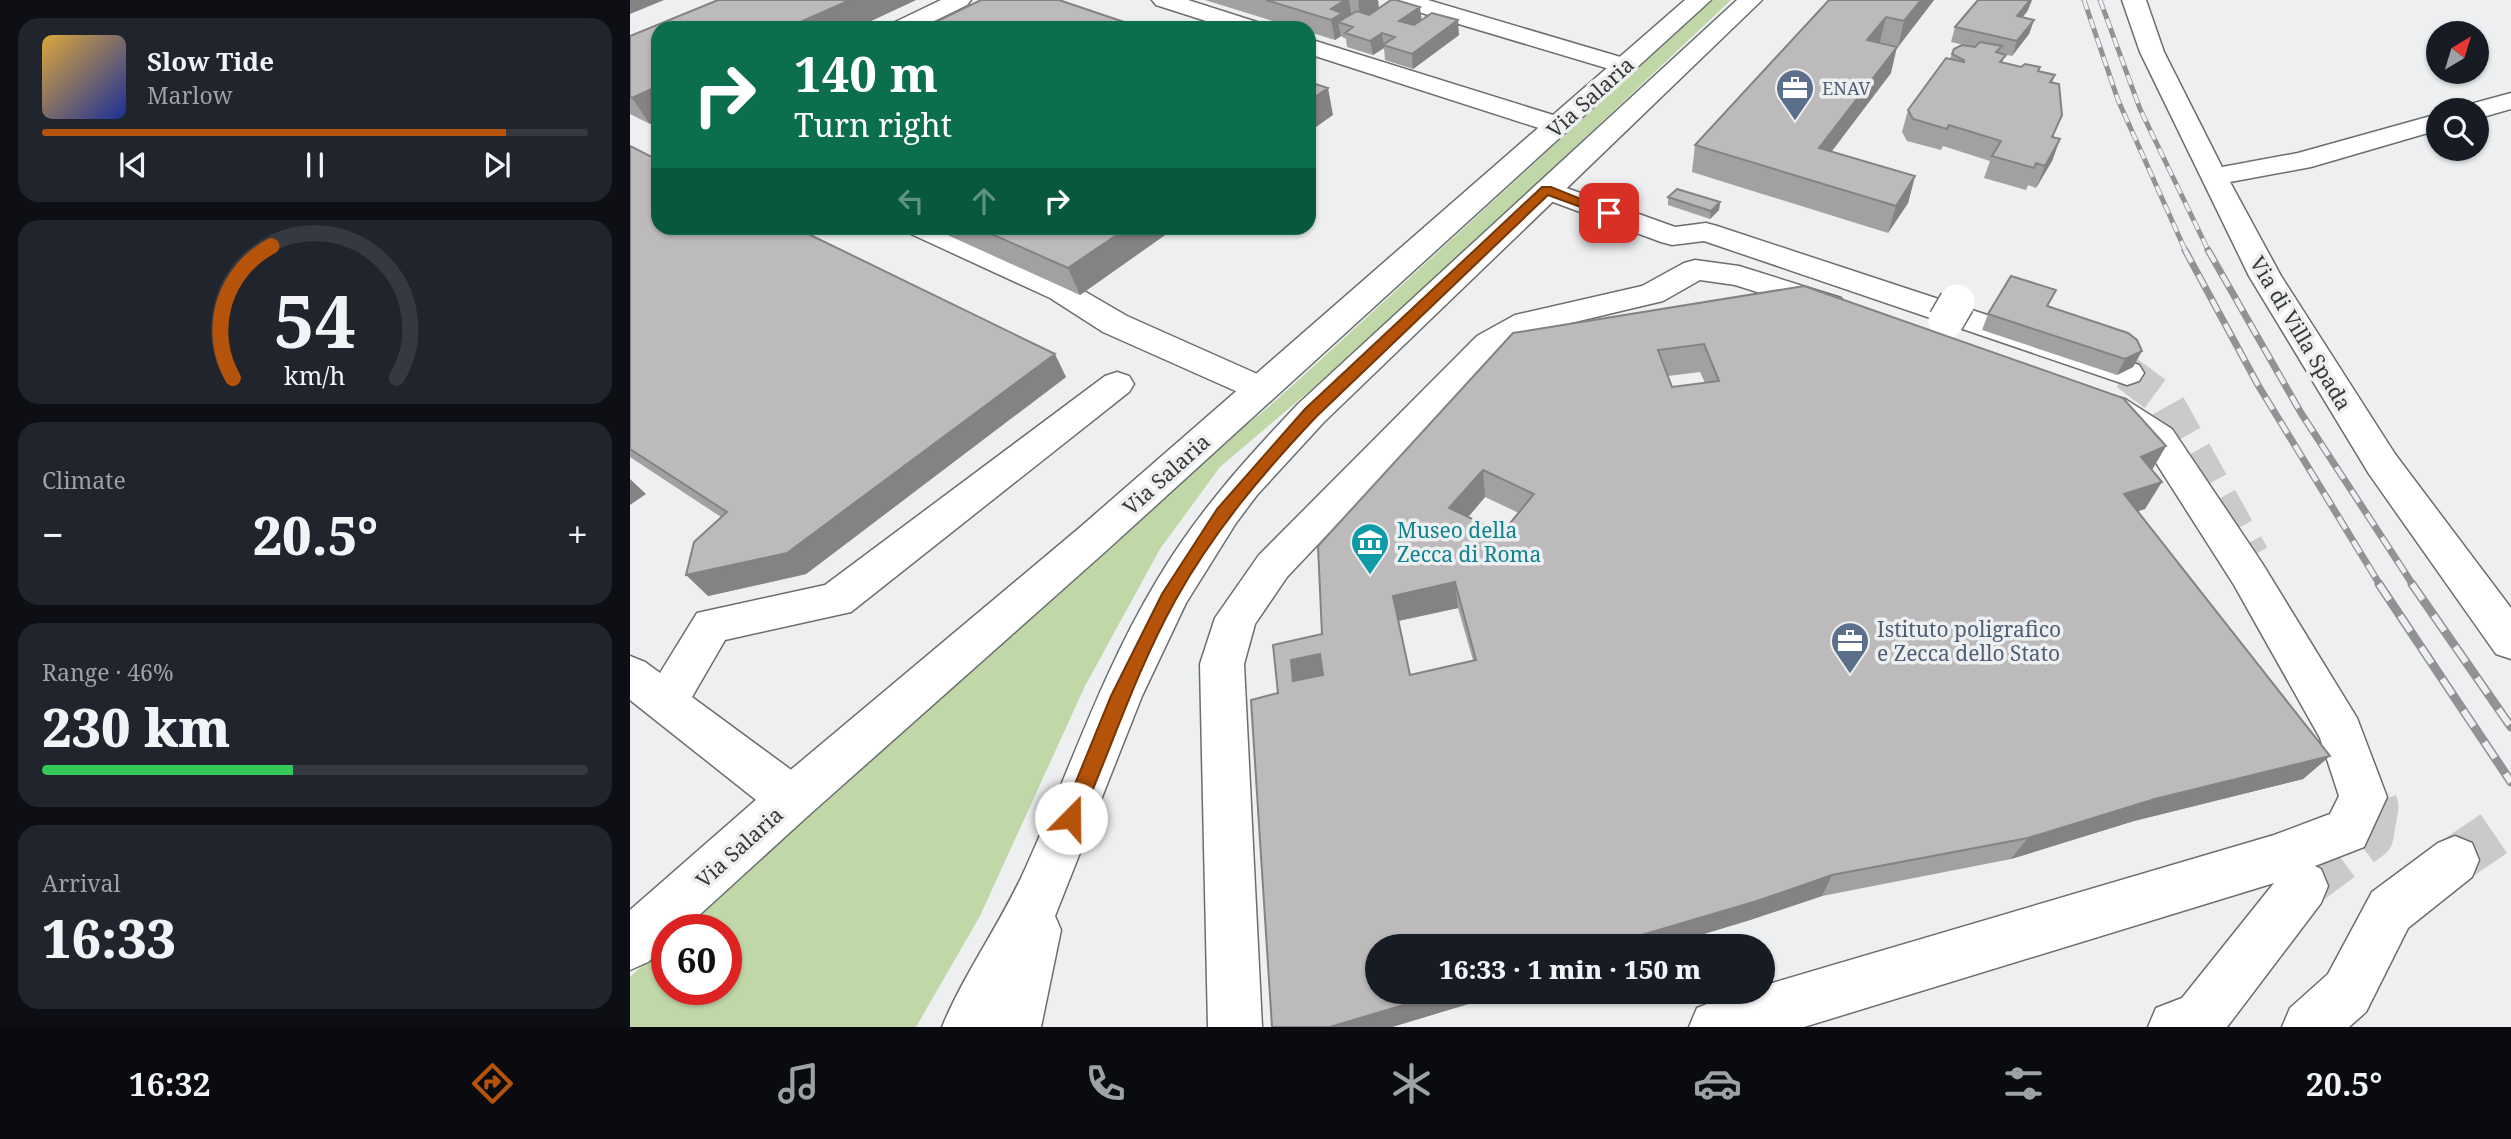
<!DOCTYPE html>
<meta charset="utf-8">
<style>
:root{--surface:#171b24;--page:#20242c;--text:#f1f3f6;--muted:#9ea1a6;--line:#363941;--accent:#b45309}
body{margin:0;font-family:"Noto Serif",serif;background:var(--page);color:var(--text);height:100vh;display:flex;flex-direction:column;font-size:26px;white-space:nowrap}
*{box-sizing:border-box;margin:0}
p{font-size:23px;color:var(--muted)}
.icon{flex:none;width:38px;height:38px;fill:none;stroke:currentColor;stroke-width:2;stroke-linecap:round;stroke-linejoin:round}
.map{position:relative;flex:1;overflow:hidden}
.sheet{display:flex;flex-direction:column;gap:18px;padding:18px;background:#0d0f14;width:630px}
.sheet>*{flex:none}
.hud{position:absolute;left:21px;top:21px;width:665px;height:214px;border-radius:21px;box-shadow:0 2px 5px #0004;background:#0b6e4f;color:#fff;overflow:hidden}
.needle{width:46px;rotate:38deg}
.buttons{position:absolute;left:1796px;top:21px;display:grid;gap:14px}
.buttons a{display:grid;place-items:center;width:63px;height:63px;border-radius:50%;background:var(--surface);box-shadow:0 2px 5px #0004;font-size:35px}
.speed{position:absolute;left:21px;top:914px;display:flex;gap:14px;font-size:35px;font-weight:700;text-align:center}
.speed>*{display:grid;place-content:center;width:91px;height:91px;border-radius:50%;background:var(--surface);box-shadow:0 2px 5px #0004;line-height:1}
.speed .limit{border:10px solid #d22;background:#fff;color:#111}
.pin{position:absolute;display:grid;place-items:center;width:60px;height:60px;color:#fff;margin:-30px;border-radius:14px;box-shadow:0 4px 10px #0006}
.me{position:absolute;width:77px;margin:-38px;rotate:22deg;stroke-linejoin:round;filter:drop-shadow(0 0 5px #0008)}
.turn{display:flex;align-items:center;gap:24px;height:147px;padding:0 28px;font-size:32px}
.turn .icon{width:91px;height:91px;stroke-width:2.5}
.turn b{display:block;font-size:49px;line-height:60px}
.lanes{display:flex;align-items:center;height:66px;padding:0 28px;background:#0003;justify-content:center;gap:35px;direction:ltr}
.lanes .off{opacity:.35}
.big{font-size:52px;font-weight:800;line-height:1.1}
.sheet .tile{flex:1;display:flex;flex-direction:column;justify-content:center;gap:10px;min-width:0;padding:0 24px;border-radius:21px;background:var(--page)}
.sheet .dial{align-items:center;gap:0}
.dial svg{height:182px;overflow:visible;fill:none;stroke:var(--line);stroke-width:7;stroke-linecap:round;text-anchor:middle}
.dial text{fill:var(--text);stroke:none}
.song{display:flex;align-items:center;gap:21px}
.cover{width:84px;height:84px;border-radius:10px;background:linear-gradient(135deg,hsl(40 70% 55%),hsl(230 70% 35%))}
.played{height:7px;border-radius:4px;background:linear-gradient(90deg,var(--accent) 85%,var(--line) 85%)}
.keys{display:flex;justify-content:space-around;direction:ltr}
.heat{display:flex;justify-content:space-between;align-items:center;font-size:38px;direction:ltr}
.charge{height:10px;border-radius:5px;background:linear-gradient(90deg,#34c759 46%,var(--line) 0)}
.trip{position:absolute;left:735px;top:934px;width:410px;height:70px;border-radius:35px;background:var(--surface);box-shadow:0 2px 5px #0004;font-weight:800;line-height:70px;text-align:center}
.menu{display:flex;height:112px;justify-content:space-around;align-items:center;background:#090b0e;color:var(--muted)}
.menu .icon{width:49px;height:49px}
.menu .current{color:var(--accent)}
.menu b{font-size:32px;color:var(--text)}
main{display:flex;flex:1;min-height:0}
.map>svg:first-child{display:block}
.green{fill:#c0d8a8}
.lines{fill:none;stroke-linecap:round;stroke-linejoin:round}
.minor-tunnel-far1{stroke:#c9cacc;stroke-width:35;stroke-dasharray:35 18;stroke-linecap:butt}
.minor-tunnel{stroke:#c9cacc;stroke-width:47;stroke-dasharray:47 24;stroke-linecap:butt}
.minor-casing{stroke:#6b6d6f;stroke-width:3}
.major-casing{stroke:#6b6d6f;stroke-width:3}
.minor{fill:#fff;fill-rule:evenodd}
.major{fill:#fff;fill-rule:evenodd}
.rail-far2-casing{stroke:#919294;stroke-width:5}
.rail-far1-casing{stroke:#919294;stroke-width:7}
.rail-casing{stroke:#919294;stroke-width:9}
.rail-far2{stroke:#edeff1;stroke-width:3.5;stroke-dasharray:10;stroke-linecap:butt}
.rail-far1{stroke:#edeff1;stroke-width:4.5;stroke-dasharray:14;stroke-linecap:butt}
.rail{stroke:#edeff1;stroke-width:6;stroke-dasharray:19;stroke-linecap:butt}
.minor-bridge-casing{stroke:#6b6d6f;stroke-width:38;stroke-linecap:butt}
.minor-bridge{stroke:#fff;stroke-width:35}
.wall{fill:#a2a0a1;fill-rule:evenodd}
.shaded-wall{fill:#848283}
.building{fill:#bcbabb;stroke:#848283;stroke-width:2;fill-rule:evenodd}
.route{fill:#b45309;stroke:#753606;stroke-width:2}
.labels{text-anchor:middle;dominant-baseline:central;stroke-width:7;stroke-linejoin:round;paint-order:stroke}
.far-service-label{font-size:18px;fill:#4e5e75;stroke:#edeff1;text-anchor:start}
.street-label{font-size:21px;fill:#373839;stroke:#edeff1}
.culture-label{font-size:21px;fill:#0d838f;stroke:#edeff1;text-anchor:start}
.service-label{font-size:21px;fill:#4e5e75;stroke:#edeff1;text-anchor:start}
</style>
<main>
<section class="sheet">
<div class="tile">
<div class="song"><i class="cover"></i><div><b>Slow Tide</b><p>Marlow</p></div></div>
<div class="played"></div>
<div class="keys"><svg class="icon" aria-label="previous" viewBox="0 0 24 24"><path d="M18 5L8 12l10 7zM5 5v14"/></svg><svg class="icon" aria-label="pause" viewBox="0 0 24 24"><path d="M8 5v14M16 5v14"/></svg><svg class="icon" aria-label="next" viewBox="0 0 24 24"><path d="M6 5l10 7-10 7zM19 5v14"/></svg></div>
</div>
<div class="tile dial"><svg viewBox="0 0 100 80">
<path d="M14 69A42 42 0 1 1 86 69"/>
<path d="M14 69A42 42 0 0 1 31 11" stroke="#b45309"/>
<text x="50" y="56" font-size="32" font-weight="700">54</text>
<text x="50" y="72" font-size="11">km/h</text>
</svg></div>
<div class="tile"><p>Climate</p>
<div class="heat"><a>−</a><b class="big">20.5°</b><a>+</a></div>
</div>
<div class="tile"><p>Range · 46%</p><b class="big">230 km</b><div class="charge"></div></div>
<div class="tile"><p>Arrival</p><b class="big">16:33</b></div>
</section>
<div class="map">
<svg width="1881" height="1027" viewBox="0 0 1881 1027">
<rect width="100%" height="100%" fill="#edeff1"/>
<!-- green -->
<path class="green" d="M1082,0H1101L883,206L690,382L590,467L530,549L455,686L350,916L286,1027H0V977L37,943V989H96V929H52L570,460L634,411L673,376Z"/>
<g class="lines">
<!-- minor-tunnel-far1 -->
<path class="minor-tunnel-far1" d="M1497,373L1536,402L1622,556"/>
<!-- minor-tunnel -->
<path class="minor-tunnel" d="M1825,860L1881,822
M1673,886L1740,836L1745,807L1737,781"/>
<defs>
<path id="minor" d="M311,0H341L337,5L290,28H259L263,23Z
M522,0H558L630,23L634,28H598L526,5Z
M761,0H798L1004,61L1008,66L1004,71L995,74L986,71L765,5Z
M1492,0H1516L1534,52L1592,167L1668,153L1808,114V130L1681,167L1600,182L1651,276L1765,454L1881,608V659L1866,654L1739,474L1619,276L1510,52Z
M679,39L936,119L940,125L936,131L927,133L918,131L679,54Z
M1881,93V109L1846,119V110H1833L1837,105Z
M917,181L1045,227L1076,223L1087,226L1509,365L1514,373L1509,381L1497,385L1074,241L1042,245L1031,242L907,196L903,190L907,184Z
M277,228H316L442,284L497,316L643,381L648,389L643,397L631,401L619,397L473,332L420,298L281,234Z
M1065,260L1109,266L1211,298L1216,305L1211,312L1200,315L1105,285L1070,280L1033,301L907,331L871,352L849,374L657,577L625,624L614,664L632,1027H578L570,664L585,618L629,555L847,336L885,315L1012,286L1054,263Z
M487,372L499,376L504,384L499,392L221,612L95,640L62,697L179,783L186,799L179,815L162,821L145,815L0,700V656L15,662L30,673L67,613L195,585L475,376Z
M1483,396L1495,399L1542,429L1632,563L1727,718L1757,797L1734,847L1685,866L1691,869L1698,886L1691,903L1597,1027H1518L1526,1008L1552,998L1644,883L1174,1027H1059L1067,1008C1089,999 1108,992 1132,992V986L1644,835L1700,814L1709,796L1690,738L1604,585L1516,447L1471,417L1465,408L1471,399Z
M1825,836L1842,843L1849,860L1842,877L1778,928L1736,1012L1719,1027H1652L1660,1008L1698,974L1742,892L1808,843Z"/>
<path id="major" d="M1055,0H1081L476,551L179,815L54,929H37V945L18,962L0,970V910L145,783L448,529Z
M1107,0H1132L694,422L627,495L606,523L556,603L512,696L425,916L431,930L411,1027H312C335,971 372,922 396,867C439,772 472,672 526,582C566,514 614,461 668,404Z"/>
</defs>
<!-- minor casing -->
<use href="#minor" class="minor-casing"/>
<!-- major casing -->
<use href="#major" class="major-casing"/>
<!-- minor -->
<use href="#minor" class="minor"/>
<!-- major -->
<use href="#major" class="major"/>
<defs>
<path id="rail-far2" d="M1454,0L1488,100L1556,252
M1470,0L1510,109L1579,252"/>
<path id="rail-far1" d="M1555,250L1628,385L1750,585
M1578,250L1671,413L1783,585"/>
<path id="rail" d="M1749,584L1881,782
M1782,584L1881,727"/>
</defs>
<!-- rail-far2 casing -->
<use href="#rail-far2" class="rail-far2-casing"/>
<!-- rail-far1 casing -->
<use href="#rail-far1" class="rail-far1-casing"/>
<!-- rail casing -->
<use href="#rail" class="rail-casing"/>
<!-- rail-far2 -->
<use href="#rail-far2" class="rail-far2"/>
<!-- rail-far1 -->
<use href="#rail-far1" class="rail-far1"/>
<!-- rail -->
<use href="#rail" class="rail"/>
<defs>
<path id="minor-bridge" d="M1316,321L1327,302"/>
</defs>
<!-- minor-bridge casing -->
<use href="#minor-bridge" class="minor-bridge-casing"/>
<!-- minor-bridge -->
<use href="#minor-bridge" class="minor-bridge"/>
</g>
<!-- wall -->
<path class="wall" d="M88,0H286L20,124L0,114V36Z
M575,0H748L749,8L792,20L829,35L783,69L755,60L754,48L743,55L717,47L716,39L711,36L705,40L679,32V28H665Z
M1199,0H1304L1268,47L1250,42L1261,73L1201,151L1285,176L1278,203L1258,233L1062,172L1065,145Z
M1398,10L1393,17L1404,20L1399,34L1382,56L1370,53L1373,62L1425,75L1422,83L1424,138L1430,139L1422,161L1406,188L1398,185L1396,190L1354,178L1360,161L1313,146L1311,150L1277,141L1272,132L1278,110L1320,59L1324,49L1339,46L1321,42L1325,27Z
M0,146L436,377L176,574L78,596L91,517L0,457Z
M1038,197L1090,202L1089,210L1080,219L1038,205Z
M302,228H545L450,295Z
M1174,286L1536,446L1522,470L1515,509L1508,511L1700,756L1673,779L1504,821L1381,859L1192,896L1120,920L1031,947H747V992H878L762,1027H642L648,693L692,634L883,333ZM1070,372L1075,383L1042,387L1038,376ZM855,497L889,513L872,533L838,517ZM828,608L843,660L780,675L768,621Z
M1419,307L1512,351L1503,367L1487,375L1352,330L1358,314Z"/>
<!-- shaded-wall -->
<path class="shaded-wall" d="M0,0H34L0,14Z
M220,0H286L226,28H157Z
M715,0H719L722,19L708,22L711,36L705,40L701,20V9Z
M730,0H748L749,10L731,22L728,1Z
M1291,0H1304L1268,47L1274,21Z
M1400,0H1402L1398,10L1383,30L1387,16Z
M790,7L792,22L771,36L769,21Z
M1256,17L1250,42L1237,40Z
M828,20L829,35L783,69L782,54Z
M1404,20L1399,34L1382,56L1387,41Z
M752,33L754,48L743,55L740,41Z
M1267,47L1261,73L1184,175L1189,148Z
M28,86V120L20,124L2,98Z
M698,88L703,115L679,132V101Z
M1430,139L1422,161L1406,188L1415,166Z
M1285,176L1278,203L1258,233L1266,206Z
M1090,202L1089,210L1080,219L1081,211Z
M497,228H545L450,295L438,268Z
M1512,351L1503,367L1487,375L1495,359Z
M425,354L436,377L176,574L78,596L56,575Z
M1536,446L1520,473L1511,457Z
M853,470L855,497L823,535L819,508Z
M0,479L16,494L0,505Z
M1532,482L1515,509L1478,521L1494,494Z
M825,582L828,608L768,621L763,596Z
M690,654L698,679L663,681L661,660Z
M1700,756L1673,779L1504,821L1381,859L1398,838L1525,799Z
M1202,875L1192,896L1120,920L1031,947H971Z
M817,992H878L762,1027H700Z"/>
<!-- building -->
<path class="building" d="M88,0H220L157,28H28V86L2,98L0,97V36Z
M351,0H429L512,28H293Z
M636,0H715L701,9L712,13L701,20Z
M761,0H766L790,7L769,21L784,25L802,13L828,20L782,54L753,45L765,37L752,33L740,41L715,33L723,27L708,22L727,11L739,15Z
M1199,0H1291L1274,21L1256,17L1237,40L1267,47L1189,148L1285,176L1266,206L1065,145Z
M1348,0H1400L1387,16L1404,20L1387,41L1325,27Z
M1350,42L1372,46L1366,52L1376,55L1370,62L1391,67L1395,64L1410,67L1408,71L1425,75L1420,82L1429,84L1432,115L1422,137L1430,139L1415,166L1406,163L1404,168L1362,156L1371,141L1319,125L1317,129L1283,119L1278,110L1316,58L1334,62V60L1322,54L1324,49L1332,45L1345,47Z
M679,82L698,88L679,101Z
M0,146L28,160V228H166L425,354L157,553L56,575L64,542L97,512L0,449Z
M1047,189L1090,202L1081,211L1038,197Z
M348,228H497L438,268Z
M1381,276L1426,290L1417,306L1498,333L1507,340L1512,351L1495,359L1358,314Z
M1174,286L1493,398L1536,446L1511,457L1532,482L1494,494L1700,756L1525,799L1398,838L1202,875L1127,901L971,947H747V992H817L700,1027H642L621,700L648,693L643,645L692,634L688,546L883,333ZM1074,344L1089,381L1042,387L1028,350ZM853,470L904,494L872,533L819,508ZM825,582L846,660L780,675L763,596ZM690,654L693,675L663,681L661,660Z"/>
<!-- route -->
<path class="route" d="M912,187H921L986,213L975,216L918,195L686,417C633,473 584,531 546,599C506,671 481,749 448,825L441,827L434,825L431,818L481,696L532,594L587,509L675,409Z"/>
<!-- icons -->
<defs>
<symbol id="office-pin" viewBox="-11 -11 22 30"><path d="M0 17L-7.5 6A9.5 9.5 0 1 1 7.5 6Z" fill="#5c6f8a" stroke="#edeff1"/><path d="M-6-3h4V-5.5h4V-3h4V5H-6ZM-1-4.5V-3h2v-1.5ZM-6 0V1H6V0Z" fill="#fff"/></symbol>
<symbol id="museum-pin" viewBox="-11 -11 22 30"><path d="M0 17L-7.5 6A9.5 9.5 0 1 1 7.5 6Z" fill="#0f9aa8" stroke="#edeff1"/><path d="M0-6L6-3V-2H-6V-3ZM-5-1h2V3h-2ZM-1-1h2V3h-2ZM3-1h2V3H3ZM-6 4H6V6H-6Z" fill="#fff"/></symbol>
</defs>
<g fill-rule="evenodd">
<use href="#office-pin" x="1143" y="66" width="44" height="60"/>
<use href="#museum-pin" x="718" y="520" width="44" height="60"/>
<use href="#office-pin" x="1198" y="619" width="44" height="60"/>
</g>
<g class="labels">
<!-- far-service labels -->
<g class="far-service-label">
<text x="1192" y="88">ENAV</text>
</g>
<!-- street labels -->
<g class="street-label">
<text transform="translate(960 97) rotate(-42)">Via Salaria</text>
<text transform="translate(1671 333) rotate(59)">Via di Villa Spada</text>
<text transform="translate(536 474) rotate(-42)">Via Salaria</text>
<text transform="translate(109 847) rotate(-42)">Via Salaria</text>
</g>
<!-- culture labels -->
<g class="culture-label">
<text x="767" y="530">Museo della<tspan x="767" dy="24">Zecca di Roma</tspan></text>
</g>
<!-- service labels -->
<g class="service-label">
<text x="1247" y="629">Istituto poligrafico<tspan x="1247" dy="24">e Zecca dello Stato</tspan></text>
</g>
</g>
</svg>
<div class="buttons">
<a><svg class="needle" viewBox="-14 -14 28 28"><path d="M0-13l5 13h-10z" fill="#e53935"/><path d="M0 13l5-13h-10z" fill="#9ea1a6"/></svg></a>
<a><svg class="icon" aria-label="search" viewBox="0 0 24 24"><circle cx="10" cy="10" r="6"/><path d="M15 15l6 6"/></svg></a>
</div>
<div class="speed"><div class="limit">60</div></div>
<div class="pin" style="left:979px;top:213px;background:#d93025"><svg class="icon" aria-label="arrive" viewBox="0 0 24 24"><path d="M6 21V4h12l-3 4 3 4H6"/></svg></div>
<svg class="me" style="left:441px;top:818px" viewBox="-20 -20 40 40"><circle r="19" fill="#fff"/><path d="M0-13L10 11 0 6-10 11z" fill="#b45309"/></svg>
<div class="trip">16:33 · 1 min · 150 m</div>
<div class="hud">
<div class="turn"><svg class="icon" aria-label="right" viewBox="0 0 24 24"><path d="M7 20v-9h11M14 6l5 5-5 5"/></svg><div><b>140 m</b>Turn right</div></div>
<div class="lanes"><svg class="icon off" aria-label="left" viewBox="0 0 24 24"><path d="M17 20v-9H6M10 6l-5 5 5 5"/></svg><svg class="icon off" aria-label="ahead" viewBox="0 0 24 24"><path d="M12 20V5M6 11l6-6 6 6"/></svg><svg class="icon" aria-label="right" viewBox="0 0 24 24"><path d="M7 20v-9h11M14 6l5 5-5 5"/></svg></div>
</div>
</div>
</main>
<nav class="menu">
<b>16:32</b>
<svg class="icon current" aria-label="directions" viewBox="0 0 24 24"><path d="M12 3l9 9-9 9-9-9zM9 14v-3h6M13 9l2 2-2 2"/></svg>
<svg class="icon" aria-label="music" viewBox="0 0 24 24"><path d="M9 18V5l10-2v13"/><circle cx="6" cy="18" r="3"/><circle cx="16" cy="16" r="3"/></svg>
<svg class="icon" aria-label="phone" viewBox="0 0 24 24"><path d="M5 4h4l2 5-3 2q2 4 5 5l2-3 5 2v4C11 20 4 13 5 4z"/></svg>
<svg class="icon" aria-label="climate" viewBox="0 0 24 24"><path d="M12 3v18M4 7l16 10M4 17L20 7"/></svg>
<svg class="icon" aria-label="car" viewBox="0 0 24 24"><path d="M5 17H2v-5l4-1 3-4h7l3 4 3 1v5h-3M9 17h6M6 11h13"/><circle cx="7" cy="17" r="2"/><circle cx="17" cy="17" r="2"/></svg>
<svg class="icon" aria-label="filters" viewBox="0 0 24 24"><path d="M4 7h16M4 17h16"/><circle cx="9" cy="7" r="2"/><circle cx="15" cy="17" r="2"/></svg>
<b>20.5°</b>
</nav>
